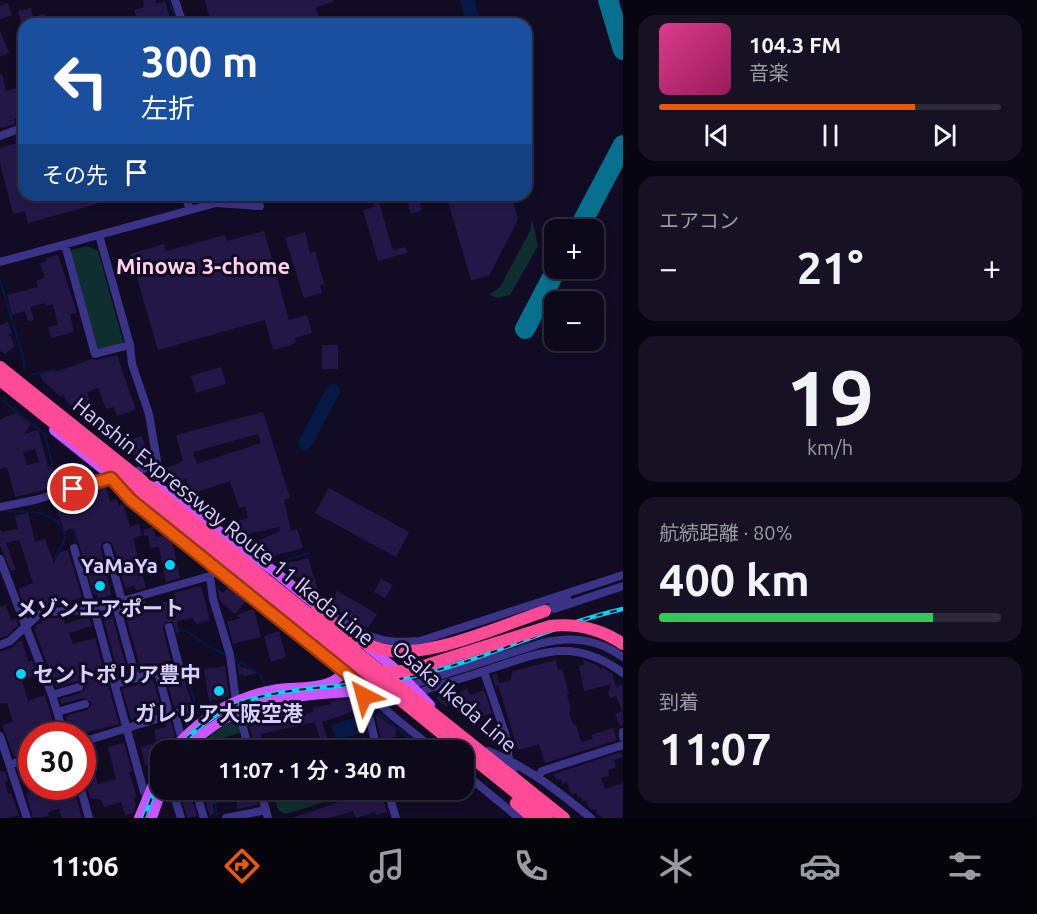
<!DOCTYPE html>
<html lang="ja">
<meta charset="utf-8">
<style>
:root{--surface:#0d091b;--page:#161224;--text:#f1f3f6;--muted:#9a9aa3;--line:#2d2a3a;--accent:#ea580c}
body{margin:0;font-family:Ubuntu,"Noto Sans JP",sans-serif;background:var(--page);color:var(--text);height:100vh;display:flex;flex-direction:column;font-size:22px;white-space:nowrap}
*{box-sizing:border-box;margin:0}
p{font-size:20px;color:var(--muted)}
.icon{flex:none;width:33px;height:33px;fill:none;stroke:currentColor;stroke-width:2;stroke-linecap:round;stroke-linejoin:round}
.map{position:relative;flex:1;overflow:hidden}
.drawer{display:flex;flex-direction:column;gap:15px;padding:15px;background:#07050f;width:414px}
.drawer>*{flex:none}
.hud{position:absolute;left:18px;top:18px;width:514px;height:183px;border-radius:18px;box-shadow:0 3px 9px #0003,0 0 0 2px var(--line);background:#1a4fa0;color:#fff;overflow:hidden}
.buttons{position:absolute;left:544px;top:219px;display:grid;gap:12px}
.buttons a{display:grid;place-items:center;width:60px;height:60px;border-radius:12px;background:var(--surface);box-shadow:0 3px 9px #0003,0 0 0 2px var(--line);font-size:30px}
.speed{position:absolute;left:18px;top:722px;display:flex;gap:12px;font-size:30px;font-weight:700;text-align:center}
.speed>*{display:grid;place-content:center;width:78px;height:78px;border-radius:50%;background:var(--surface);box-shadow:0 3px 9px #0003,0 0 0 2px var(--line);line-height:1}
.speed .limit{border:9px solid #d22;background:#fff;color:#111}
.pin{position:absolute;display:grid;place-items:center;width:51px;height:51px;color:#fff;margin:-26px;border:3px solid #fff;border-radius:50%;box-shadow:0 2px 6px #0007}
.me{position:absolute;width:66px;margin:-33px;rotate:321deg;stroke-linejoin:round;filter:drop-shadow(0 0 4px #0008)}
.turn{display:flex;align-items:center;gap:21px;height:126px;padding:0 24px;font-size:27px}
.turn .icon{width:78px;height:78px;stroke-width:2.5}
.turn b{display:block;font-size:42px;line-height:51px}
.then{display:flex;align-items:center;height:57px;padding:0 24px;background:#0003;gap:12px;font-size:22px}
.big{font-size:45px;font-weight:600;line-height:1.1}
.drawer .widget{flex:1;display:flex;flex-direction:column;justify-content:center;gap:9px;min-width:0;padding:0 21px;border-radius:18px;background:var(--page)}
.drawer .dial{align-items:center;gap:0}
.dial b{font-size:78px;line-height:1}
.song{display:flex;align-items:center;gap:18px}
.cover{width:72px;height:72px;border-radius:9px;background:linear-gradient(135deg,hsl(330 70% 55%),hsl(330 70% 35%))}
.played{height:6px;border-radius:3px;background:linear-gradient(90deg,var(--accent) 75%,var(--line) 75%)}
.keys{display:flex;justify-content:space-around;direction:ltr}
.heat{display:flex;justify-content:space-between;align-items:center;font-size:33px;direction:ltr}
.charge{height:9px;border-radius:4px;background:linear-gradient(90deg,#34c759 80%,var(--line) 0)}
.trip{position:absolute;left:150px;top:740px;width:324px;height:60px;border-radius:18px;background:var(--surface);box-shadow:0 3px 9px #0003,0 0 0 2px var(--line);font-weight:600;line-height:60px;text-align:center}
.menu{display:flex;height:96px;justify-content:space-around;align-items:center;background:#05040b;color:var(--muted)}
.menu .icon{width:42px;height:42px}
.menu .active{color:var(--accent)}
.menu b{font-size:27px;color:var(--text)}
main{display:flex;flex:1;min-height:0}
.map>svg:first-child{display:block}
.green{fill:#0f2e2f}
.water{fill:#051944}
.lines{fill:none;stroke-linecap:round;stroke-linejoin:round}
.stream{stroke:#051944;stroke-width:2}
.river{stroke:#051944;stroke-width:14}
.taxiway{stroke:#08708f;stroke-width:20}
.building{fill:#231747;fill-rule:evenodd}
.minor{stroke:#3b3387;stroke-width:8}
.major{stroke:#c956ff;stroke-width:10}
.highway{stroke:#ff4a97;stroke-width:12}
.rail-casing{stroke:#00d4fa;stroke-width:4.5}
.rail{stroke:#110c24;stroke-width:2;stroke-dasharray:7;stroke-linecap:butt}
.highway-bridge{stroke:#ff4a97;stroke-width:12}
.route-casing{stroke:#983908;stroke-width:15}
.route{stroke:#ea580c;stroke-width:10}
.poi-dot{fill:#00d4fa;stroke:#110c24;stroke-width:2}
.labels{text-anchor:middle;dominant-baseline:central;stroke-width:6;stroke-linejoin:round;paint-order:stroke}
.street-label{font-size:21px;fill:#d7cfff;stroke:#110c24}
.poi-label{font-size:21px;font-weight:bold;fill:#d7cfff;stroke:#110c24}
.neighbourhood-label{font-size:22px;font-weight:bold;fill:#ffd1ec;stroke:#110c24}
</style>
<main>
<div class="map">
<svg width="623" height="818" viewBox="0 0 623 818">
<rect width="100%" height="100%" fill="#110c24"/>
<!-- green -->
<path class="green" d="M532,219L538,246L510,295L498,298L489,295L500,287L530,231Z
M87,246L98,251L123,341L121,344L100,350L96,349L70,254L72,250Z
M238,719L242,732L215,741L216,748L201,750L199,745L223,726Z
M272,789H338L339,793L334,794L335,799L285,814L278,810Z"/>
<!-- water -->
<path class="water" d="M359,716L364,732L336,740L331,725Z"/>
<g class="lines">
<!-- stream -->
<path class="stream" d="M169,0L178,24
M0,280L23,357L24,368
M32,374L55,370L57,375
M3,401L45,434L58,489
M60,496L67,510
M4,510C14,513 22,511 32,512C47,513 68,523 64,541C62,549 56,555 52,562
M73,527L77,548
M274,563L309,553
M175,628L187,631L204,644L226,655
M234,659L260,674L265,685
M183,665L195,703L190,713
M371,707L424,750
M198,746L199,750
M464,781L466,783
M215,801L217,816"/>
<!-- river -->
<path class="river" d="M467,0L474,24
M305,443L333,391"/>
<!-- taxiway -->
<path class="taxiway" d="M608,0L623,50
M578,230L623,145
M525,329L557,268"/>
</g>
<!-- building -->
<path class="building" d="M143,0H155L156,4L165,1L170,18H174L175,24H139L134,10L144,7Z
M205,0H333V2L316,7L321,24H211Z
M8,3L12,15L0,19V6Z
M31,8L33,17L45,14L48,24H21L18,11Z
M0,30L9,53L0,56Z
M0,74H2L6,91L24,86V116L14,119L15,124L2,128L0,127Z
M24,141V195H94L97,204L28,223L25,211L13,214L0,163V148Z
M127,195H152V197L130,203Z
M371,195H377L392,248L394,250L406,247L407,253L378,261L363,210L374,207Z
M405,195H418L422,210L411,214Z
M446,195H511L518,219L489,276L471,280Z
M264,231L289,320L307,315L312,333L295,338L296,342L289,346L273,350L265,320L158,350L130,254L164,244L166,251L225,235L227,241Z
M305,232L310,253L315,251L324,284L320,285L322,293L304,298L285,238Z
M58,255L77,313L70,314L74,332L51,338L48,327L58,325L53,304L46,306L45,303L30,307L34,320L28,321L25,311L12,315L7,295L38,287L36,281L45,278L40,264L47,261L46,258Z
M8,322L12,334H9L15,346L5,354L0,351V325Z
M322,345H338V369H322Z
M117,355L136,410L117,416L114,407L106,409L98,388L87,392L91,404L76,409L66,401L64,395L60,396L42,380L40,374L55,370V372L92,359L97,360Z
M221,367L226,384L196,393L191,376Z
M263,412L290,498L284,500L291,531L297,529L303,548L273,556L270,555L267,556L251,544L280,531L279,527L240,536L237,521L248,518L245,506L239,508L230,481L190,494L186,479L170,485L164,469L183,461L176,435ZM258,434L261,443L197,464L193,452Z
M16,413L31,424L24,434L37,430L39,432L48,467L51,466L54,478H51L53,488L15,497L7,467L0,469V419ZM35,449L39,462L27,465L23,452Z
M142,436L148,456L143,462L127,450L124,441Z
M82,463L97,475L75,482L68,477Z
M106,486L110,501L117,499L119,506L123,504L130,527L139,524L142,535L133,538L146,588L136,590L134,585L125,588L113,545L111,542L106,541L102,543L101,548L111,595L98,599L97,594L94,595L74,528L65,531L56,509L62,506L64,509L92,501L89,491Z
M329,488L409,532L396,557L315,513Z
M28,513L35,542L45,539L54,563L60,552L68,550L82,598L44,606L42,600L25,607L18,589L33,583L21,545L19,540L6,543L16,570L11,571L0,546V529L2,532L18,529L15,516Z
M153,527L156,537L165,535L172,542L180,578L166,582L159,547L150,548L148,535L144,536L143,530Z
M308,558L318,591L312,592L299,579L291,573H288L285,564Z
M381,579L393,585L385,598L374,592Z
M201,586L210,620L196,624L193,618L177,621L179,632L177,633L173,622H165L163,629L171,662L141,670L123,607L145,601L148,606L168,601L167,597L175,595L174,593Z
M228,587L246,601L235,614L221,602L219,598L218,589L223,593Z
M337,591L377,614L368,628L329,605Z
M6,605L11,620L16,619L18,625L7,636L0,638V607Z
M254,609L261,637L233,644L227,622L241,618L236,615Z
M111,611L128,674L119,676L102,613Z
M89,616L92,626L69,633L73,644L95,638L119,724L83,733V735H71L66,716L87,710L91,706V702L84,698L61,704L60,699L81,693L85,689V685L78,681L56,687L34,629L36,628V625L42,623L41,621L48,618H63L65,624Z
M279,631L286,657L271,662L264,636Z
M19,641H22L28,661L32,660L37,674L22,680L28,701L45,695L57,735H32V749L14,757L2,725L13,722L7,703H0V652L13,647Z
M556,660L558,670L562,669L569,694L567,695L571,710L569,711L572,722L574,725H576L581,742L593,739L591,735L613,728L617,740L545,763L539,744L518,750L498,685L495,686L492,675L497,674L499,683L510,681L513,671Z
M583,660L599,666L600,669L603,668L612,673L616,687L623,684V726H620L615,714L622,711L616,696L610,698L608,693L611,684L584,691L579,666L584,665Z
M238,664H240L241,668L244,667L257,673L244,676L243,674L239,675Z
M225,666L229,695L225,698L209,701L204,669Z
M182,671L192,704L188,703L174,707L166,676Z
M153,680L162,711L131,720L122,689Z
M451,688L455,694L467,689L470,695L484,690L492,713L483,716L481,710L473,706L465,709L463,705L452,708L451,701L446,707L435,698Z
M352,699L354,704L359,702L361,709L322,722L330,746L323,748L315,722L261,734L262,741L254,743L247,717L279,708H283L284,711L299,708L301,715L313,712L312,708L331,704V701Z
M375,713L396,729V737L381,740Z
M171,721L175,736L170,741L168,737L156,740L154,730L166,727L165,723Z
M365,737L369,750H339L338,745Z
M240,741L242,750H214V748Z
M124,743L132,771L129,772L137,797L134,798L136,805L133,813L125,815L121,802L104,807L101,800L90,798L87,787L91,786L88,773L82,774V751L89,750L98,784L116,779L108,747Z
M152,744L155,762L145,766L141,747Z
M621,752L623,757L614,760L616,767L608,770L609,776L601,778L605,789L623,783V818H602L597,814L596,809L592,810L589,807L586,800L583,801L581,797L578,798L576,793L571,794L567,782L562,784L561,779L556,780L554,774Z
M32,764V777L21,780L18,769Z
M0,771L5,772L8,781L5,782L8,794L11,793L19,815L10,818H0Z
M49,786H73L82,818H62L59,809L48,812L49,816L33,818L26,793Z
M179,789H189L197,816L187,818Z
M202,789H252L258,805L238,809L235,798L213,804L214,814L210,816Z
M406,789H432V791L398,800L396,792Z
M380,790L387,812L376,815L375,812L356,818L353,811L330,818H292L339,802V800L368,791L369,794Z"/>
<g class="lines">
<!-- minor -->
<path class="minor" d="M175,0L183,24
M0,136L24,127
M185,195L190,210
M99,235L130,345L132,364L149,414L157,461L147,468L137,471
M65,245L95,354L130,345
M0,262L216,203L260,206
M0,507L35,500L111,478L131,500L229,579
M107,547L122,601
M74,548L92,609
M0,559L52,695L64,735
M210,576L213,599L230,655L236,701L249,750
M115,602L136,678
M94,609L144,792L148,794
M554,609L623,586
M545,611L567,598
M329,615C340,619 348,625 359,631C378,642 398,643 420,641L623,575
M0,645L10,641L38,615L47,612L90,610L210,576L216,569
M407,649L414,662L420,667L450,670
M319,651L394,717L435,750
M158,672L169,714
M484,672L505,733L509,759L515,778
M116,684L179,666L169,627
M411,685L542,643C572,636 597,639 623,657
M365,690V698L377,750
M418,693C439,684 462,679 484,671C538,654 572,635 623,673
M52,695L79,687
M57,712L85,704
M175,713L180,733L184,737
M623,732V737
M0,736L27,818
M82,742L189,709
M488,751C527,766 559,792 591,818
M10,765L32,756
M464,773L519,818
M538,777L542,771L623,745
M80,786L89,818
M172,789L181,818
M195,789L204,818
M260,789L268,818
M387,789L396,818
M226,818L266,810"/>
<!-- major -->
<path class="major" d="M54,430L150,507
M157,486L275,572L327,614
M367,646L393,667L430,705
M172,750C192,728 215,709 242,699C253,694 266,691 278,689C299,686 334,691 346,669L345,664L340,658
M186,750C243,688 314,698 389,688
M139,818L160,768
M152,818L162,789"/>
<!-- highway -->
<path class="highway" d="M227,572L327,651
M413,710L462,750"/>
<defs>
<path id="rail" d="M177,750C194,729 217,711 243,702C298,683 358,689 414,676C485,660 552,625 623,609
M144,818L160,777"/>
</defs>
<!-- rail casing -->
<use href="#rail" class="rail-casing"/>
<!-- rail -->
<use href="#rail" class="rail"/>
<!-- highway-bridge -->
<path class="highway-bridge" d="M0,367L564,818
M0,380L413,710
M317,611C337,625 357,642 380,649C425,661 500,626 545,611
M380,672H393L411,670L550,626C577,623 601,629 623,644
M464,751L547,818
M516,803L533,818"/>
</g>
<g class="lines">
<defs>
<path id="route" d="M73,489L111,478L131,500L345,672L365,690L364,696"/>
</defs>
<!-- route casing -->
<use href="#route" class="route-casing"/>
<!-- route -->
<use href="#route" class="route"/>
</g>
<!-- markers -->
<g class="poi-dot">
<circle cx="170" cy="565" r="6"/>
<circle cx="100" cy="586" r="6"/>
<circle cx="21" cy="674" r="6"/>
<circle cx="219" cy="691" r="6"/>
</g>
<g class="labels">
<!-- street labels -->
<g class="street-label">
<text transform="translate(224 521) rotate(39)">Hanshin Expressway Route 11 Ikeda Line</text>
<text transform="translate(455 696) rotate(41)">Osaka Ikeda Line</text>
</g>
<!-- poi labels -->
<g class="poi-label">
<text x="158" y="565" text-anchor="end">YaMaYa</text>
<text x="100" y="608">メゾンエアポート</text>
<text x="33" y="674" text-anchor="start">セントポリア豊中</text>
<text x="219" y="713">ガレリア大阪空港</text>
</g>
<!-- neighbourhood labels -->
<g class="neighbourhood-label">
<text x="203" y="265">Minowa 3-chome</text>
</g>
</g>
</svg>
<div class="buttons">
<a>+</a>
<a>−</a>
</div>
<div class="speed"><div class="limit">30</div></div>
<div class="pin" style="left:73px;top:489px;background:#d93025"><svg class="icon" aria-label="arrive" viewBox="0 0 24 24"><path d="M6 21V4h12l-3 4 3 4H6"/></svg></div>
<svg class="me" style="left:364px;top:696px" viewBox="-20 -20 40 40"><path d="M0-17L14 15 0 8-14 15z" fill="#ea580c" stroke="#fff" stroke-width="4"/></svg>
<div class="trip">11:07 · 1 分 · 340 m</div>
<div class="hud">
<div class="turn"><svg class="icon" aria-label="left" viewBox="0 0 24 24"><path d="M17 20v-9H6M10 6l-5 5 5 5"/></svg><div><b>300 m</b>左折</div></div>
<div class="then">その先<svg class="icon" aria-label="arrive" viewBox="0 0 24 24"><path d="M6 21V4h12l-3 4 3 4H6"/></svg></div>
</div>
</div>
<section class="drawer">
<div class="widget">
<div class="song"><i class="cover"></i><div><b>104.3 FM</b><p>音楽</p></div></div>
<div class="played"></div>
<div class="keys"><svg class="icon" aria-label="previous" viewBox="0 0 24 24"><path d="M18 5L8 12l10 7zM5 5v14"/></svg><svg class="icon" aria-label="pause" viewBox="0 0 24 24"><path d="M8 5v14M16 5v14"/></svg><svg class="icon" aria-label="next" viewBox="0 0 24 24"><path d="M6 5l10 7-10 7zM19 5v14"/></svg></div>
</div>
<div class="widget"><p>エアコン</p>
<div class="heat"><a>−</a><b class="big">21°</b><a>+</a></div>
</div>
<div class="widget dial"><b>19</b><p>km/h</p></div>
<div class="widget"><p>航続距離 · 80%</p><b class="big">400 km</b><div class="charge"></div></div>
<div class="widget"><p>到着</p><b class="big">11:07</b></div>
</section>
</main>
<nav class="menu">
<b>11:06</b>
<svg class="icon active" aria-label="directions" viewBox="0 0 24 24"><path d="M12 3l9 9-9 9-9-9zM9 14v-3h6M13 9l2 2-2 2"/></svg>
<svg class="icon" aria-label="music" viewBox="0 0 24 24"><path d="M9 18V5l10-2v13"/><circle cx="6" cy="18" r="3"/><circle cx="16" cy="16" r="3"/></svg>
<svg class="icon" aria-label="phone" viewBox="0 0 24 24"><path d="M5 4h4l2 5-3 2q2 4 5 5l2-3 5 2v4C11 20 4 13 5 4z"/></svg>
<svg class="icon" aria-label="climate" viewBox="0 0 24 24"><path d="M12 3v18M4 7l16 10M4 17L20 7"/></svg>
<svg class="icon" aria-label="car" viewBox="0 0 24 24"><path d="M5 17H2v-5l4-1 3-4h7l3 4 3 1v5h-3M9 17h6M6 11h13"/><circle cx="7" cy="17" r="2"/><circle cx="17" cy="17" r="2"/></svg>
<svg class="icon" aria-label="filters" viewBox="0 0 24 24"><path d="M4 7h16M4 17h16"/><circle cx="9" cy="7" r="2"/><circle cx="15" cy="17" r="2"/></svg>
</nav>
